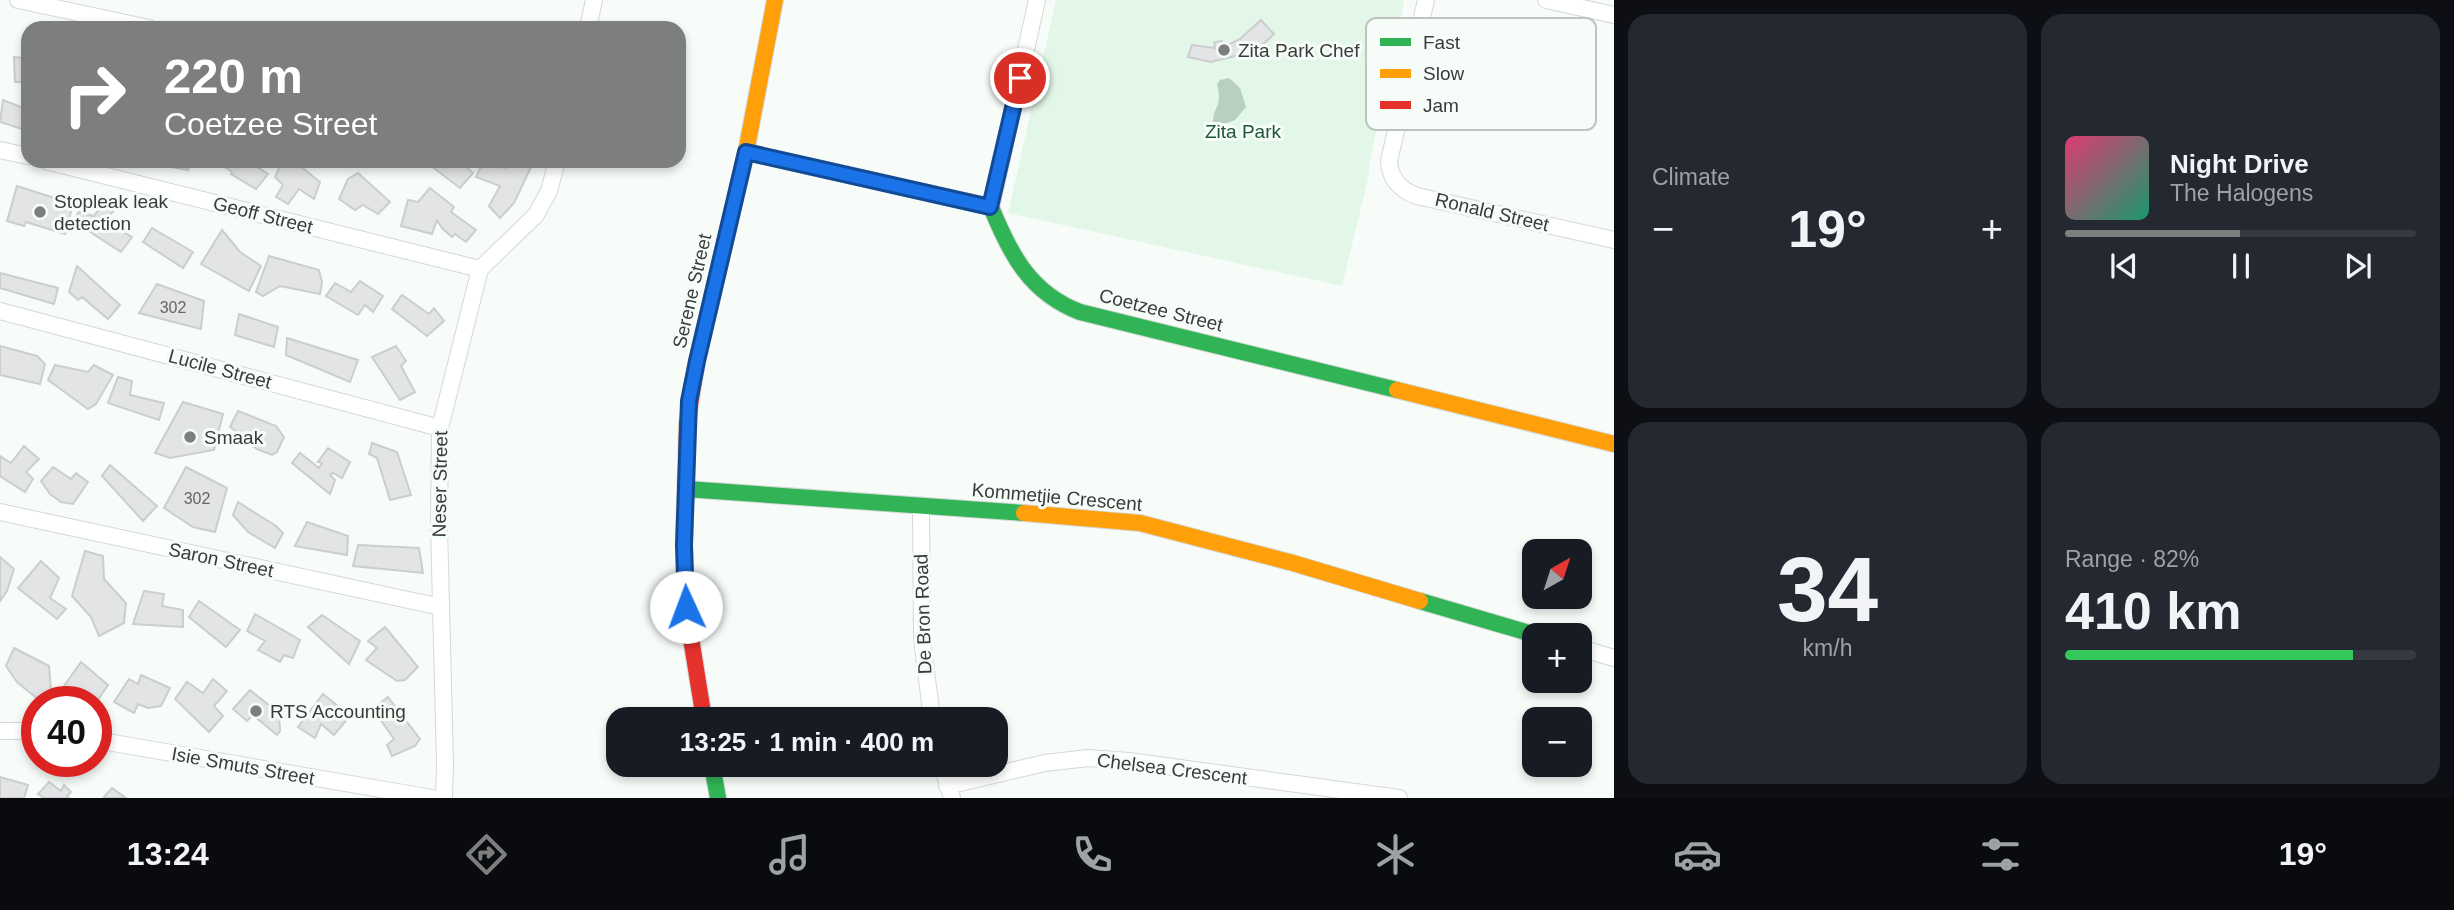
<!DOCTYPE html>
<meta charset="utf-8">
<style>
:root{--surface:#171b24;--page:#242831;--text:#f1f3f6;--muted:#9ea1a6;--line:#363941;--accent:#7c7f7d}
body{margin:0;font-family:Helvetica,sans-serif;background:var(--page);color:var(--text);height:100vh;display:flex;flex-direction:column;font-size:26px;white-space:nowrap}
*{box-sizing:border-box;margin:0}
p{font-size:23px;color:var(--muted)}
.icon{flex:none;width:38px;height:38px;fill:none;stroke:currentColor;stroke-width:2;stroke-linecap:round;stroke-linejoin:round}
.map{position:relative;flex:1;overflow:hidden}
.sheet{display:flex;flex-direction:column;gap:14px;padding:14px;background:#0d0f14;width:840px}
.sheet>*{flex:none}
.top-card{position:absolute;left:21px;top:21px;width:665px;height:147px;border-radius:21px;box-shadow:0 4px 10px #0003;background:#7c7f7d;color:#fff;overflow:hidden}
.needle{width:46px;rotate:39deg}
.controls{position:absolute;left:1522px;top:539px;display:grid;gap:14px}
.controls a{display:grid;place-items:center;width:70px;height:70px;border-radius:14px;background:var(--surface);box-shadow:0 4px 10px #0003;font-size:35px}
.speed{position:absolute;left:21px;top:686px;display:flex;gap:14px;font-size:35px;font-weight:700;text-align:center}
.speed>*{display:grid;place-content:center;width:91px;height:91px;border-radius:50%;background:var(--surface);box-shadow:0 4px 10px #0003;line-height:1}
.speed .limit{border:10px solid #d22;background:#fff;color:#111}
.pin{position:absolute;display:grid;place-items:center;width:60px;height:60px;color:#fff;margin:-30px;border:4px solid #fff;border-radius:50%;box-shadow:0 2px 7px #0007}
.me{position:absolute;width:77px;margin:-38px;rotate:358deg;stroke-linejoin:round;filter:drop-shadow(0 0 5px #0008)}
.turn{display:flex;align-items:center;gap:24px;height:147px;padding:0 28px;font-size:32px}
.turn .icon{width:91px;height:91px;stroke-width:2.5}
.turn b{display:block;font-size:49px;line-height:60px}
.big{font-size:52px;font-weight:700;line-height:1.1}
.sheet .card{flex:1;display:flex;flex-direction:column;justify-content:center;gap:10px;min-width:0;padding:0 24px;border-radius:21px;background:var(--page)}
.sheet .dial{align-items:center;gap:0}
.dial b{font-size:91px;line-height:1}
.song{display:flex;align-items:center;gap:21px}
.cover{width:84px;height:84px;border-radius:10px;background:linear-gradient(135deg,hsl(340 70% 55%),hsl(160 70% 35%))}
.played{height:7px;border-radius:4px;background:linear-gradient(90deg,var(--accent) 50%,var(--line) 50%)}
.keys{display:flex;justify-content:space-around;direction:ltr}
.heat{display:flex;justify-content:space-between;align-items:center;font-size:38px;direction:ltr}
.charge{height:10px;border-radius:5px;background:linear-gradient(90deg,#34c759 82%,var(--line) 0)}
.sheet .tiles{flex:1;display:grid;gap:14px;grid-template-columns:repeat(2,1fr)}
.trip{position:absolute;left:606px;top:707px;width:402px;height:70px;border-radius:21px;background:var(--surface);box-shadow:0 4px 10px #0003;font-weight:700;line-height:70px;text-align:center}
.tab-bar{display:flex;height:112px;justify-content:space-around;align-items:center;background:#090b0e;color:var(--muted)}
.tab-bar .icon{width:49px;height:49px}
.tab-bar .current{color:var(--accent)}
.tab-bar b{font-size:32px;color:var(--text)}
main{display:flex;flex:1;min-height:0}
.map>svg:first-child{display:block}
.green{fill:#e3f7e9}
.water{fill:#b8d0c0}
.building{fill:#e3e4e5;stroke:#cccece;stroke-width:2}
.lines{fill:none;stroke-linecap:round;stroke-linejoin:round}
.street-casing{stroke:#d5d8d6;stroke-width:18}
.fast-casing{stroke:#d5d8d6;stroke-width:18}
.slow-casing{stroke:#d5d8d6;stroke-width:18}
.jam-casing{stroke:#d5d8d6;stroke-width:18}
.street{stroke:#fefffe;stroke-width:16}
.fast{stroke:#30b455;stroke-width:16}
.slow{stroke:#ff9f0a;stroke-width:16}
.jam{stroke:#e5322d;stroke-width:16}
.route-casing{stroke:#114b97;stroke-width:18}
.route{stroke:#1a73e8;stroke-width:12}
.poi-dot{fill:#7c7f7d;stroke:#f6fdf8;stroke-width:2.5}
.labels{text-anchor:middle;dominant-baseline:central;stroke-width:6;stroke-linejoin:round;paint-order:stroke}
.number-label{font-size:16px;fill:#646665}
.poi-label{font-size:19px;fill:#3a3c3a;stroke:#f6fdf8;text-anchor:start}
.park-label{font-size:19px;fill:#1f5536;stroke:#f6fdf8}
.street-label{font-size:19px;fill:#3a3c3a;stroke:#f6fdf8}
.key{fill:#f6fdf8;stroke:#bec3bf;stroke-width:2}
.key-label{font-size:19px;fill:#3a3c3a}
</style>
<main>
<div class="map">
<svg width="1614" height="798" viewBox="0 0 1614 798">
<rect width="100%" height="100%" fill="#f7fcf9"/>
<!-- green -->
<path class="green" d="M1056,0H1403L1404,3L1369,165V175L1342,286L1008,213Z"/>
<!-- water -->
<path class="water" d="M1229,78L1240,88L1246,107L1235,120L1219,126L1213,124C1213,104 1223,109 1217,84L1220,80Z"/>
<!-- building -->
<path class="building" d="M1261,20L1274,34L1257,50L1252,45L1239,55L1211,62L1188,57L1192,45L1215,48L1214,42L1222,41L1224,47L1240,39Z
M28,53V82H15L14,57L25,58V54Z
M3,100L28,110V108V131L0,122Z
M139,161H192L188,170Z
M225,161H248L268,174L256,189L231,174L232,172L222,165Z
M282,161L292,165L298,164L320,182L314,199L299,189L288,204L276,197L283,185L275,177Z
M429,161H460L473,173L460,188L427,163Z
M484,161L505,168L508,161H534L514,203L500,218L489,206L500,186L476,177Z
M358,173L390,202L378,214L363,205L355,210L339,199L348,179Z
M17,186L73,204L65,234L26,222L24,226L7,221Z
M430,188L454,207L451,212L476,230L466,242L455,234L452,237L442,228L437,220L432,234L401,226L408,200L418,202Z
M103,203L116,208L105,221L132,237L121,252L73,221L79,212L94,216Z
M152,228L193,252L183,268L143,242Z
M222,230L240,252L261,266L249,291L201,264Z
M269,256L319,270L322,282L320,294L280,286L263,296L256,292Z
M77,266L120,305L108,319L82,297L78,300L69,292Z
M0,273L58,288L54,304L0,288Z
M360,281L383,296L373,312L365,305L358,315L326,296L335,283L351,292Z
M157,284L204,301L201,329L139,313Z
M402,295L429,314L434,308L444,321L427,336L392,309Z
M239,314L278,327L274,347L235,335Z
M287,338L358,360L350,382L286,355Z
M0,346L37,356L45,364L40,384L0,375Z
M396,346L406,361L401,366L415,392L400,400L372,357Z
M55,365L88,372L94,365L113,375L96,404L88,409L48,380Z
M118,377L132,381L130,395L164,403L159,420L108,403Z
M183,402L223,414L214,450L170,458L155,453Z
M238,411L276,426L284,437L277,452L272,455L257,449L244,440V437L230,427Z
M372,443L397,452L411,495L390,500L377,458L369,454Z
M24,446L39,459L26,472L33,479L25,492L0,476V456L11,463Z
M328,448L350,462L342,478L333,473L330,475L335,480L330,494L292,463L300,453L319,468L322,463L318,462Z
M110,465L157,506L143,521L102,476Z
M53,467L71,479L76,473L88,482L73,504L61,502L50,494L41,481Z
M186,467L227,488L215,532L193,527L164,508Z
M238,502L276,526L283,533L275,548L248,532L233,515Z
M307,522L348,536L347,555L295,546Z
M358,545L419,548L423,573L353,566Z
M85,551L103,556L104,579L126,603L124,623L99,636L91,617L72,596Z
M0,557L14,569L7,591L0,601Z
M41,561L59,578L50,598L66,609L57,619L18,588Z
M144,591L164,594L162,606L183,610V627L133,624Z
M199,601L240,630L226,647L189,617Z
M255,614L300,640L293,658L284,655L280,662L258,650L265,641L247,631Z
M322,615L360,641L349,664L308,627Z
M385,627L418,667L405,680L397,681L366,660L377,648L368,641Z
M14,648L49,666L51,690L40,701L17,682L6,666Z
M81,662L108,685L96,703L80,693L70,702L59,693Z
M141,675L170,688L161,706L148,708L138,704L134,713L114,702L129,679L138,684Z
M213,679L227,691L214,706L223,716L209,732L175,699L187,682L203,693Z
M250,690L279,713L280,731L277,735L253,715L247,721L233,709Z
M323,694L350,716L334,735L321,724L315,738L298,727Z
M388,697L420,739L415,746L392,756L387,745L394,739L373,709Z
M0,777L28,785L24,798H0Z
M49,782L61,791L64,785L71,792L67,796L69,798H44L38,794Z
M112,788L126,798H103Z"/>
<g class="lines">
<defs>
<path id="street" d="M18,0L149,28
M1426,0L1389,161C1390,179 1400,190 1417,196L1614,240
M1546,0L1614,15
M588,28L594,0
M0,150L28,156
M746,152L991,207L1037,0
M46,161L480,269
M0,311L440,428
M921,507L922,639L932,719
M0,512L441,607
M1580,648L1614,658
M0,731H37
M96,740L432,798
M942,765L952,798
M947,786L1045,763L1088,758L1129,761L1399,798
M444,798L445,763L439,527L440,428L480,269L536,215L549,191L557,161"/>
<path id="fast" d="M991,207C1010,254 1030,293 1080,312L1397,390
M686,489L1024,513
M1420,601L1536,635
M712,765L718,798"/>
<path id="slow" d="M713,293L746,152L775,0
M1397,390L1614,444
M1024,513L1140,523L1293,563L1420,601"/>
<path id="jam" d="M704,719L686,607L684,545L687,424L697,361L713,293"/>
</defs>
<!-- street casing -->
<use href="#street" class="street-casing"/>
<!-- fast casing -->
<use href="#fast" class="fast-casing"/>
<!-- slow casing -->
<use href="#slow" class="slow-casing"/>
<!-- jam casing -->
<use href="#jam" class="jam-casing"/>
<!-- street -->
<use href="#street" class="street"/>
<!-- fast -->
<use href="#fast" class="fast"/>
<!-- slow -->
<use href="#slow" class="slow"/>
<!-- jam -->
<use href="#jam" class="jam"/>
</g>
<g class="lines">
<defs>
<path id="route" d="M686,607L684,545L689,401L697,361L746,152L990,207L1020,78"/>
</defs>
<!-- route casing -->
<use href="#route" class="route-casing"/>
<!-- route -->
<use href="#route" class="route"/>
</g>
<!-- markers -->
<g class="poi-dot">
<circle cx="1224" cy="50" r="7"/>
<circle cx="40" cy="212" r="7"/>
<circle cx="190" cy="437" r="7"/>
<circle cx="256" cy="711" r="7"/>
</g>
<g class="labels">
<!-- number labels -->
<g class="number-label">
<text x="173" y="307">302</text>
<text x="197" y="498">302</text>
</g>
<!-- poi labels -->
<g class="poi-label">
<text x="1238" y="50">Zita Park Chef</text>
<text x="54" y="201">Stopleak leak<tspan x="54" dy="22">detection</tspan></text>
<text x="204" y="437">Smaak</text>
<text x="270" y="711">RTS Accounting</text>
</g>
<!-- park labels -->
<g class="park-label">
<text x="1243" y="131">Zita Park</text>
</g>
<!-- street labels -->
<g class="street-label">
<text transform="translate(1492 212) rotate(13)">Ronald Street</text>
<text transform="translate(263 215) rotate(14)">Geoff Street</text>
<text transform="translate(692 291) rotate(-77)">Serene Street</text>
<text transform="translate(1161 310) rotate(14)">Coetzee Street</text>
<text transform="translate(220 369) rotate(15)">Lucile Street</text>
<text transform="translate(440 484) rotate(-89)">Neser Street</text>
<text transform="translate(1057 497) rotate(5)">Kommetjie Crescent</text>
<text transform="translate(221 560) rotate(12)">Saron Street</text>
<text transform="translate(923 614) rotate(-92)">De Bron Road</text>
<text transform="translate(243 766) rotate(10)">Isie Smuts Street</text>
<text transform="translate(1172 769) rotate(7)">Chelsea Crescent</text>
</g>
</g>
<!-- legend -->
<rect x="1366" y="18" width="230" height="112" rx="10" class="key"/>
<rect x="1380" y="38" width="31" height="8" fill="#30b455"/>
<rect x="1380" y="69" width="31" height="9" fill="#ff9f0a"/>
<rect x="1380" y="101" width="31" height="8" fill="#e5322d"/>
<g class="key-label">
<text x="1423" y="49">Fast</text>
<text x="1423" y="80">Slow</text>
<text x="1423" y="112">Jam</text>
</g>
</svg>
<div class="controls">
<a><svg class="needle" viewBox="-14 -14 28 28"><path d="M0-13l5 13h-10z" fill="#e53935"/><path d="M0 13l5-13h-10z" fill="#9ea1a6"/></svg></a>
<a>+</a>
<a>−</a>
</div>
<div class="speed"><div class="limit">40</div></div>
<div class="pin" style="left:1020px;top:78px;background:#d93025"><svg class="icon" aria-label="arrive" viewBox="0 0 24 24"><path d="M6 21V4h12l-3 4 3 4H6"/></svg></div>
<svg class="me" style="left:686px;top:607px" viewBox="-20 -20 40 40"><circle r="19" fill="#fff"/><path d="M0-13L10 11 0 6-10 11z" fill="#1a73e8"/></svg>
<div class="trip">13:25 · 1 min · 400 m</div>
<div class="top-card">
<div class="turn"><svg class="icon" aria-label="right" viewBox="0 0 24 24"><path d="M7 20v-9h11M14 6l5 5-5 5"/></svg><div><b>220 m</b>Coetzee Street</div></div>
</div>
</div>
<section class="sheet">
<div class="tiles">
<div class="card"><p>Climate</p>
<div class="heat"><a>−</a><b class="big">19°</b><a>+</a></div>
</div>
<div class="card">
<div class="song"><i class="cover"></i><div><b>Night Drive</b><p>The Halogens</p></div></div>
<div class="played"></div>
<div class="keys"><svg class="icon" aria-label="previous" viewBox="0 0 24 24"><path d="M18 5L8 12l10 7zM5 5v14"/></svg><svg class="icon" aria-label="pause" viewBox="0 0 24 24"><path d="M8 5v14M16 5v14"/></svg><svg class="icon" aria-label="next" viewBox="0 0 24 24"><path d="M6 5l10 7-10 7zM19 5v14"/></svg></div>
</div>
<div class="card dial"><b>34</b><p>km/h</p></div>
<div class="card"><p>Range · 82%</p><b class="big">410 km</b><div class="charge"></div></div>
</div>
</section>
</main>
<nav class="tab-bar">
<b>13:24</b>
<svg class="icon current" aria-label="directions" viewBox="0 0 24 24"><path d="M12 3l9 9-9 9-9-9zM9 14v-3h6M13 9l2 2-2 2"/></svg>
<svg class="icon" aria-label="music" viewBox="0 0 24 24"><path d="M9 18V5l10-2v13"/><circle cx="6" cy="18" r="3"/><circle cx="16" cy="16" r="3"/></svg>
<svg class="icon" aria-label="phone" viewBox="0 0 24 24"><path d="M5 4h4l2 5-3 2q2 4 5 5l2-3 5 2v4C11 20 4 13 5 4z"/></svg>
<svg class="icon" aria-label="climate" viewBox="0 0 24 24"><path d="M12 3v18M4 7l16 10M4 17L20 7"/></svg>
<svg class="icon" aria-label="car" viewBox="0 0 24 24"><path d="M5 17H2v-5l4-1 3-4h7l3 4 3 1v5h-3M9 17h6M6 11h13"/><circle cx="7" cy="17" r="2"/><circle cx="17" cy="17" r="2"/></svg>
<svg class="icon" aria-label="filters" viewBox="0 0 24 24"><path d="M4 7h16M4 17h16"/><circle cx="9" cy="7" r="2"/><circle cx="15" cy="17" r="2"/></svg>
<b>19°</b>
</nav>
